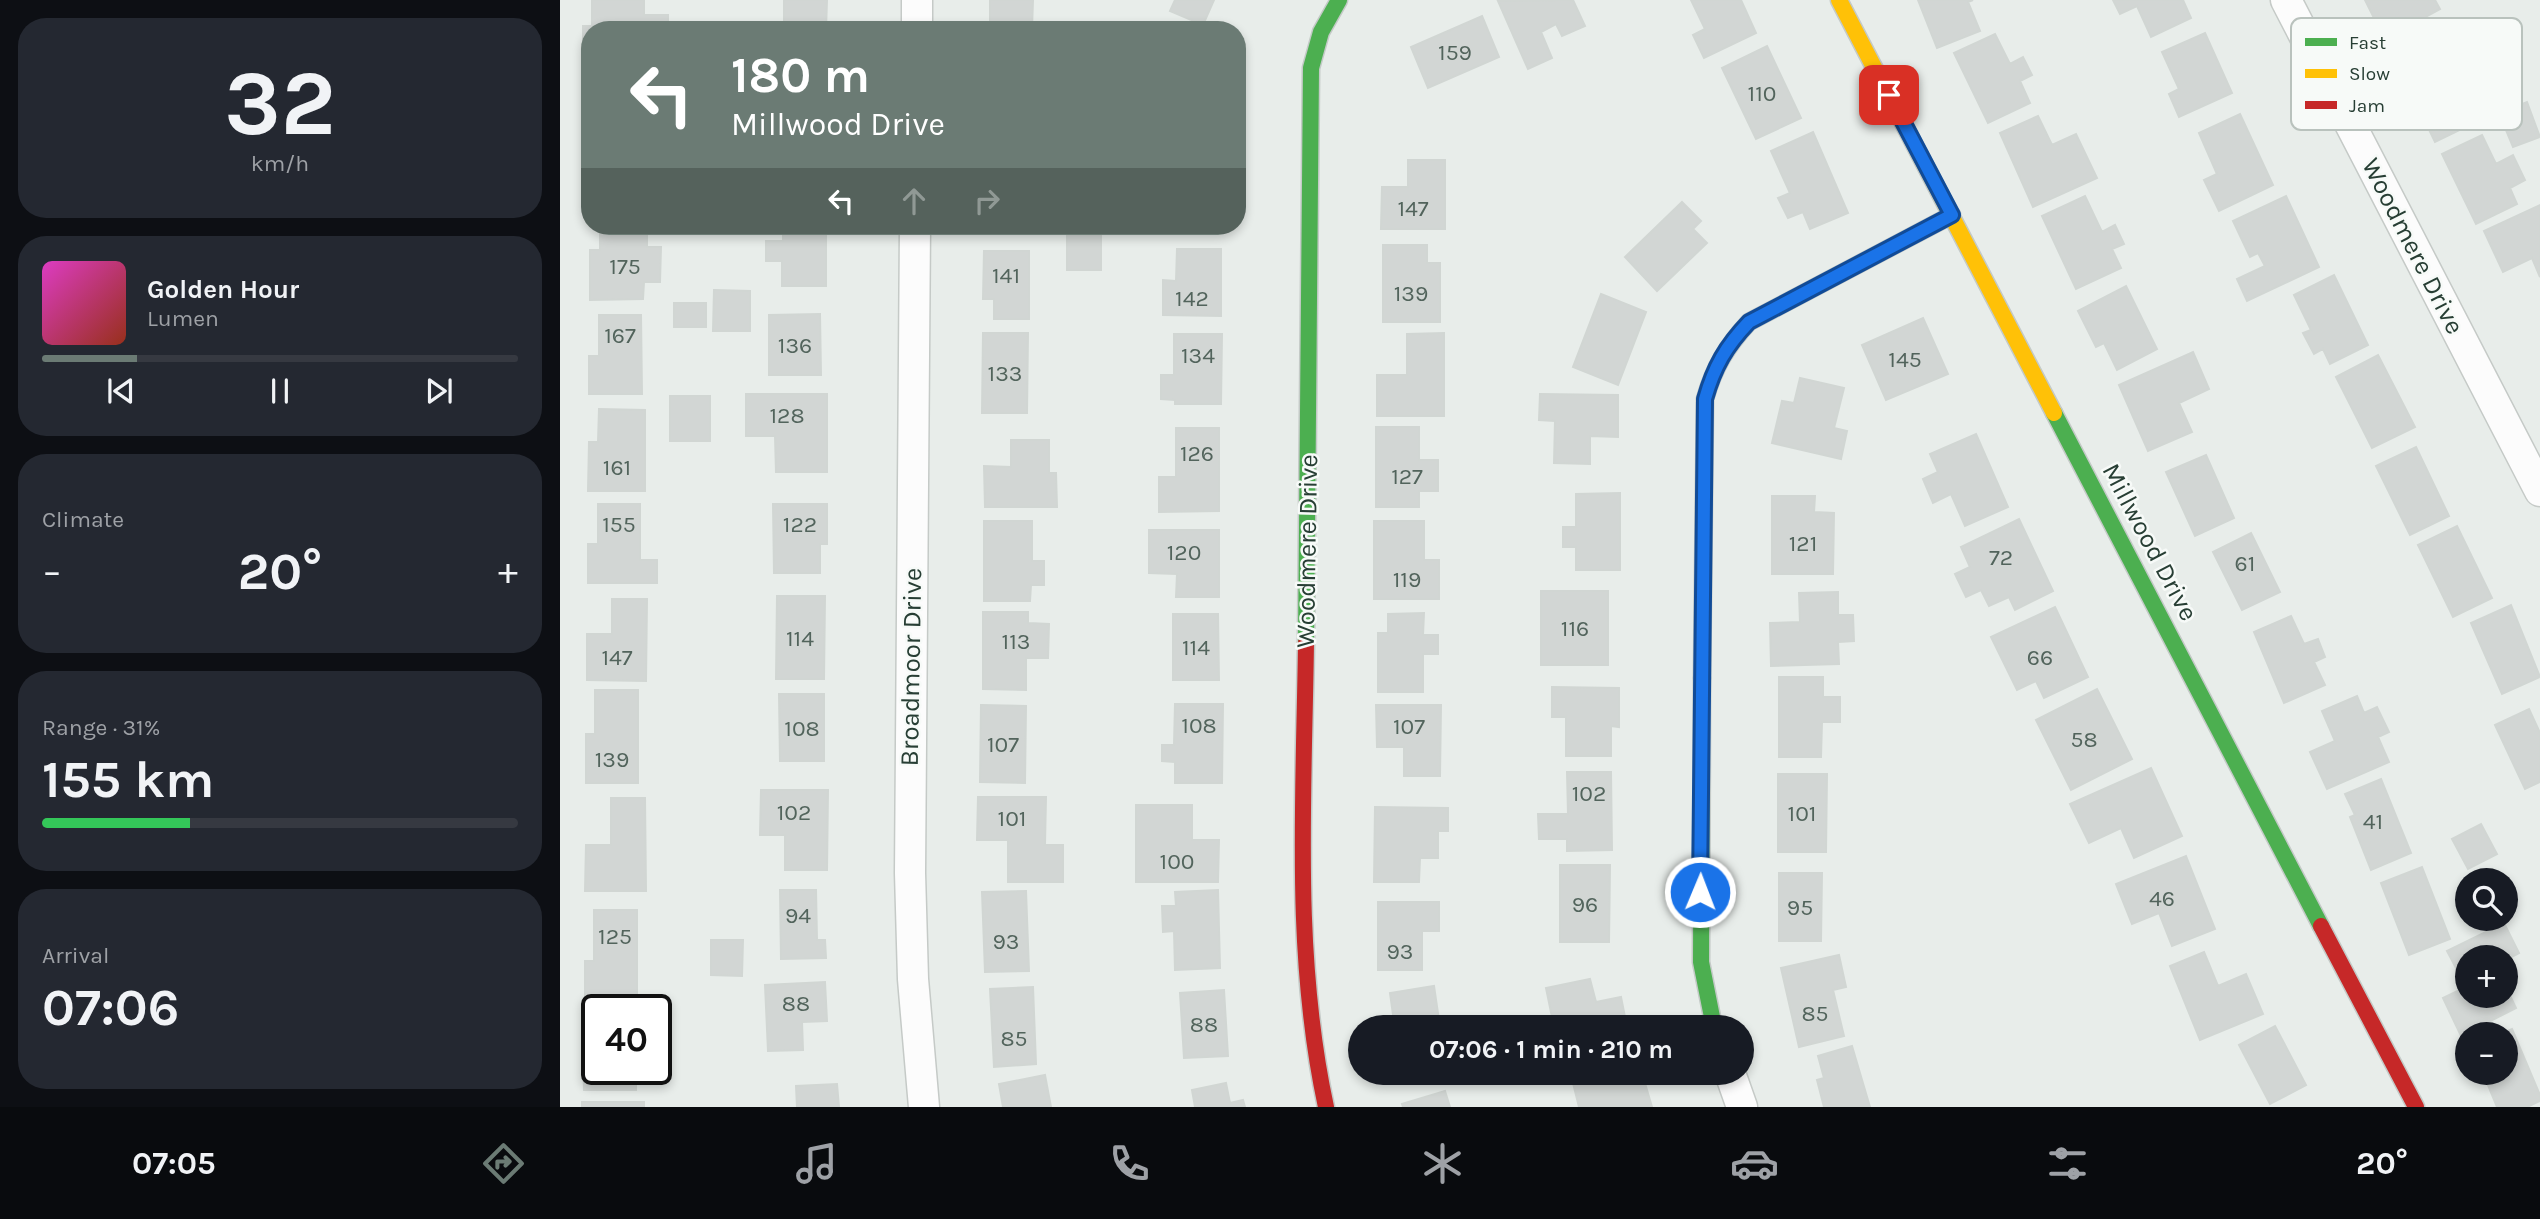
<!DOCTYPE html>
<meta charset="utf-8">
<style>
:root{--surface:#171b24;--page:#242831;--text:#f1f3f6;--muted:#9ea1a6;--line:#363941;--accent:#6b7b74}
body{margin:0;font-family:Karla,sans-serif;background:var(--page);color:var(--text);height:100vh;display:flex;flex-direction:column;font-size:26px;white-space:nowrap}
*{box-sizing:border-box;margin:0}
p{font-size:23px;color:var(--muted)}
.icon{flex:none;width:38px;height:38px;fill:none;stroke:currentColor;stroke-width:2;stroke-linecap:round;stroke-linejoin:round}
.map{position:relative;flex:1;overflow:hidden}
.side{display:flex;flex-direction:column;gap:18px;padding:18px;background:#0d0f14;width:560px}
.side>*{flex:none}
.top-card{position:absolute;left:21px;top:21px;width:665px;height:214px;border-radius:28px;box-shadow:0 4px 10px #0003;background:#6b7b74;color:#fff;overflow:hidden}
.controls{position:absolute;left:1895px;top:868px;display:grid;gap:14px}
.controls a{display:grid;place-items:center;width:63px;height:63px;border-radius:50%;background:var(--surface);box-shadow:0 4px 10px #0003;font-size:35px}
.speed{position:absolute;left:21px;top:994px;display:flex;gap:14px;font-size:35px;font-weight:700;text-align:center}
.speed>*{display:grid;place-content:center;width:91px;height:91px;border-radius:50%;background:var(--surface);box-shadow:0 4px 10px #0003;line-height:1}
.speed .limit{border:4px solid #111;border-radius:10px;background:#fff;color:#111}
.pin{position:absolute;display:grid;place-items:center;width:60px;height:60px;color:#fff;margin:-30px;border-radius:14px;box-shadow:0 4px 10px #0006}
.me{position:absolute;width:77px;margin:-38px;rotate:1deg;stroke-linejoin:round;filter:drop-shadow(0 0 5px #0008)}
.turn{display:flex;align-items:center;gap:24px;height:147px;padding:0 35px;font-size:32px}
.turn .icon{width:91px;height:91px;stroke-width:2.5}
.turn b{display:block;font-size:49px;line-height:60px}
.lanes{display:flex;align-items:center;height:66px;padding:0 35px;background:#0003;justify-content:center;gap:35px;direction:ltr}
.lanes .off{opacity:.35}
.big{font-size:52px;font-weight:700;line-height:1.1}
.side .tile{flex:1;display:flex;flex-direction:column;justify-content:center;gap:10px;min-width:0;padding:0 24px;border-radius:28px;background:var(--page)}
.side .dial{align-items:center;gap:0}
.dial b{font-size:91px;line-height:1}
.song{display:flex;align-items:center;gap:21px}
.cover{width:84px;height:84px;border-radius:10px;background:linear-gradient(135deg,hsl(310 70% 55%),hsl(10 70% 35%))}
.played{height:7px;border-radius:4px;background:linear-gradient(90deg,var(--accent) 20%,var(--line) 20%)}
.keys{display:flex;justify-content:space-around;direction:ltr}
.heat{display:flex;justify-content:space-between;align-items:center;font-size:38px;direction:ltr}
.charge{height:10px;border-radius:5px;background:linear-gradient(90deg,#34c759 31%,var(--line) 0)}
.trip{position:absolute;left:788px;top:1015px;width:406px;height:70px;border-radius:35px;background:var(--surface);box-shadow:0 4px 10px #0003;font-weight:700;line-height:70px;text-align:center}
.menu{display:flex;height:112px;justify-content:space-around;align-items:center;background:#090b0e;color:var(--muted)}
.menu .icon{width:49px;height:49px}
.menu .selected{color:var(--accent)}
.menu b{font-size:32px;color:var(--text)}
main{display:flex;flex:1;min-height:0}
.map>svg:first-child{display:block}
.building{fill:#d2d6d4;stroke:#d1d6d3;stroke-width:2}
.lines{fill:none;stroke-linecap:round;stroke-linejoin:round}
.street-casing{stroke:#c5cac7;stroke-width:33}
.fast-casing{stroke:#c4cac7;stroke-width:19}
.slow-casing{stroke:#c4cac7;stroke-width:19}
.jam-casing{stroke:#c4cac7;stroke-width:19}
.street{stroke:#fcfcfc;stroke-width:30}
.fast{stroke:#4caf50;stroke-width:16}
.slow{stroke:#ffc107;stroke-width:16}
.jam{stroke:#c62828;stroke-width:16}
.route-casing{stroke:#114b97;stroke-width:18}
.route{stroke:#1a73e8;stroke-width:12}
.labels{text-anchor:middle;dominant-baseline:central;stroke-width:5;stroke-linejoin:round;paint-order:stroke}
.number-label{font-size:23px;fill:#52645c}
.street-label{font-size:26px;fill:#273e34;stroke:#f7faf8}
.key{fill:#f7faf8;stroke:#b9c2bd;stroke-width:2}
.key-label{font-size:19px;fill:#273e34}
</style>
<main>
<section class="side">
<div class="tile dial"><b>32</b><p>km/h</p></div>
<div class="tile">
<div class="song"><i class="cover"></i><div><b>Golden Hour</b><p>Lumen</p></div></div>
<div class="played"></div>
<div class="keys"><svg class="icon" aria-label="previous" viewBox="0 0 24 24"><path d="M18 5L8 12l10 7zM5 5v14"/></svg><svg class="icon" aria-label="pause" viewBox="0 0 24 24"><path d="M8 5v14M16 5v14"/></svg><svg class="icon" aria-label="next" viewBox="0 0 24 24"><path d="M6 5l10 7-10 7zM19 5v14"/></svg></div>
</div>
<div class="tile"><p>Climate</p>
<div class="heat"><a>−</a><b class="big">20°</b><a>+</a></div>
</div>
<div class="tile"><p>Range · 31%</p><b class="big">155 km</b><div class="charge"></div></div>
<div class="tile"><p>Arrival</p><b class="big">07:06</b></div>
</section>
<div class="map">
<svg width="1980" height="1107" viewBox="0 0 1980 1107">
<rect width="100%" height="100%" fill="#e8edea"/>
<!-- building -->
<path class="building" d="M32,0H84V15H108V30H30V65H23V26H32Z
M224,0H267L266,30H224Z
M430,0H473L472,29H430Z
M615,0H654L643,25L610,11Z
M1013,0L1025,26L1002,36L996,24L981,32L992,58L968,69L938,1Z
M1131,0H1181L1196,33L1144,58L1133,35L1145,29Z
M1358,0H1413L1408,2L1420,31L1377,48Z
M1553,0H1623L1631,18L1591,37L1577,6L1560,14Z
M1805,0H1875L1880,9L1867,16L1875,33L1842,50L1832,31L1823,36Z
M922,16L939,57L868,88L851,47Z
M1645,33L1672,93L1619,117L1609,94L1619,89L1602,52Z
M1435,34L1450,64L1463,57L1472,75L1460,81L1470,103L1428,123L1394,53Z
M1207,46L1241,118L1196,139L1162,68Z
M1882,49L1918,121L1875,142L1840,70Z
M1967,102L1980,137L1953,147L1939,113Z
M1680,114L1713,185L1659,211L1644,180L1657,174L1639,133Z
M1478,116L1492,145L1516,134L1537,178L1473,207L1440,133Z
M1253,132L1288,213L1250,229L1243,212L1228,218L1218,198L1230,193L1211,151Z
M1922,135L1936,164L1953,155L1965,180L1950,188L1957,204L1916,224L1882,154Z
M848,160H885V229H821L822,187H848Z
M1525,196L1542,232L1555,225L1564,244L1552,249L1561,268L1516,289L1482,216Z
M1726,196L1759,267L1687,301L1677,279L1705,266L1698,253L1690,257L1673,221Z
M1122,202L1141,221L1133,229L1147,243L1097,291L1065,257Z
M1980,205V277L1972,258L1943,272L1924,231Z
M40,226H87V247H101L100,282H84L83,299L30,300V250H40Z
M223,226H266V286H222V261H206V241H223Z
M507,235H541V270H507Z
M823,245H867V263H880V322H823Z
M617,249H661V316L603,315V280L616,281Z
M424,251H469V319H434V299H423Z
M1774,275L1808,345L1770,364L1763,349L1754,354L1743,333L1751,330L1734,295Z
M1566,286L1597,349L1557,370L1544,343L1536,347L1518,311Z
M154,290L190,291V331H153Z
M1041,294L1086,312L1058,385L1013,367Z
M114,303H146V327H114Z
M260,314L261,375H209V315Z
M39,315H81L82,394H29V356H39Z
M1363,318L1388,374L1326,400L1302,345Z
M423,333H468L467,413H422Z
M884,333V416H817V375H847V334Z
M614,334H662L661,404H615V400L601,399V375H614Z
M1633,352L1649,389L1619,403L1632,432L1588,451L1559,385Z
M1818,355L1855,427L1812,448L1776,377Z
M1240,378L1284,388L1274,428L1287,431L1281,459L1212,443L1222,401L1234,403Z
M186,394H267V472H216L215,436H186Z
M980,394L1058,395V437L1030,436V464L994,463L995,421L979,420Z
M110,396H150V441H110Z
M39,409L85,410V491H28L29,442H38Z
M816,427H859V460H878V491H859V507H816Z
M616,428H659V511L599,512V477H616Z
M1416,434L1448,507L1405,526L1391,494L1373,503L1363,479L1378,472L1370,454Z
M451,440H489V473H496L497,507H425L424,466L451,467Z
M1856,447L1889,516L1850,535L1816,466Z
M1646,455L1674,518L1635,536L1606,472Z
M1060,493V570H1016V547H1003V527H1016V494Z
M1212,496H1255L1254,512L1274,513L1273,574H1212Z
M38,504H80V560H97V583H28V544H38Z
M213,504H267V544H260V573H214Z
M1459,519L1493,591L1455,610L1449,597L1429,606L1421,590L1406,597L1395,574L1410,567L1401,547Z
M424,521H472V561H484V585H471L470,601H424Z
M814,521H864V560H879V599H814Z
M1897,526L1932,598L1893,617L1858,545Z
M589,530H659V597H616L617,574L589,573Z
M1691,533L1720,592L1682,610L1653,552Z
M981,591H1048V665H981Z
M1278,592V615H1293L1294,641L1278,642L1279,664L1211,666L1210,623L1240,622L1239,593Z
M217,596H265L264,679H216Z
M52,599H87L86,681L27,680V634H52Z
M1951,605L1980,677L1942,694L1911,623Z
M1495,607L1528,677L1484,698L1476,681L1457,690L1431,637Z
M423,612H468V623L489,624L488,658H466V690L423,689Z
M864,613L863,635H878V654H863V692H818V633H828V614Z
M613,614H658L659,680H613Z
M1731,616L1744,644L1758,639L1765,657L1754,662L1765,685L1724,703L1694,632Z
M1219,677H1263V697H1280V722H1262L1261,757H1219Z
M992,687L1059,688V727L1051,726V756H1006V717H992Z
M1537,689L1572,759L1511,790L1476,720Z
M35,690H78V783H26V734H35Z
M219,694H264V761H220Z
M1797,696L1804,713L1817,707L1829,732L1818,737L1829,762L1767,789L1750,752L1775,741L1762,711Z
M615,704H663L662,783H615V762L602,761V745H614Z
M421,705L466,706L465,783L420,782Z
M816,705H881L880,776H844V747H817Z
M1969,709L1980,733V782L1965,789L1935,725Z
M1591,768L1622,836L1574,858L1561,828L1529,843L1510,804Z
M1007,772H1051L1052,850L1007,851V839H979L978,814H1008Z
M1218,774H1267L1266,852H1218Z
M1821,779L1851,853L1811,870L1790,817L1795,815L1785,794Z
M201,790H268L267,870H225V835H200Z
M418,797H486L485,845H503V882H448V840H417Z
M51,798H85L86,891H25L26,845H51Z
M576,805H632V840H659L658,882H576Z
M815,807L888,808V831H878V858H860L859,882H814Z
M1921,824L1937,854L1908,869L1892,839Z
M1626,856L1655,929L1612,946L1599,913L1572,924L1556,884Z
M1000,865H1050L1049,942H1000Z
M1862,867L1890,939L1849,955L1821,883Z
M1219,873H1262L1261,941H1219Z
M220,890H256L257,940H265L266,958L221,959Z
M658,890L660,968L615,970L614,931L603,932L602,906H616L615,892Z
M466,891L469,971L425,972L422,892Z
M818,902H879V931H862V970H818Z
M34,910H77V999H25V961H34Z
M1944,923L1959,953L1946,960L1908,957V996H1946V987L1956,1008L1901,1036L1883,998L1906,987L1887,951Z
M151,940H183L182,976L151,975Z
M1644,952L1658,986L1686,974L1703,1014L1640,1040L1610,966Z
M1279,955L1286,987L1273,990L1284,1036L1239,1047L1221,968Z
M1030,979L1036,1002L1061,997L1067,1027H994L986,988Z
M265,982L267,1021L242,1022L243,1050L208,1051L205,985Z
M874,986L880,1027H827L826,1023L834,1022L830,993Z
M473,987L476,1064L434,1067L430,989Z
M664,990L668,1056L624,1058L620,993Z
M33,1011H37V1069H76V1090H24L23,1053H33Z
M1715,1026L1746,1085L1710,1104L1679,1045Z
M1952,1029L1980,1095V1101L1967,1107H1937L1923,1073H1946V1034H1940Z
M1292,1046L1310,1107H1264L1257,1080L1264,1078L1258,1056Z
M1035,1073H1082L1092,1107H1019L1012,1079Z
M485,1075L491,1107H443L439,1084Z
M666,1083L670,1103L683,1100L685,1107H635L632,1090Z
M277,1084L279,1107H237L236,1086Z
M885,1091L890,1107H843L842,1104Z
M22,1102H84V1107H22Z"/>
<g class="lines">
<defs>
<path id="street" d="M1726,0L1980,491
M357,30V0
M355,226L350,873L353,979L364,1107
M1170,1073L1182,1107"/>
<path id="fast" d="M1494,413L1761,926
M746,643L751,68L761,32L779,0
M1142,678L1141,962L1154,1027"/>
<path id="slow" d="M1279,0L1494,413
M1142,678L1145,399C1154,367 1167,346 1189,322L1392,215"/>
<path id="jam" d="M746,643C744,798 733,955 766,1107
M1761,926L1856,1107"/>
</defs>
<!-- street casing -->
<use href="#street" class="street-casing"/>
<!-- fast casing -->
<use href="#fast" class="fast-casing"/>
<!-- slow casing -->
<use href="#slow" class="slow-casing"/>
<!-- jam casing -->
<use href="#jam" class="jam-casing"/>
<!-- street -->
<use href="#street" class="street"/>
<!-- fast -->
<use href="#fast" class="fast"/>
<!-- slow -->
<use href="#slow" class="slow"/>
<!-- jam -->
<use href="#jam" class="jam"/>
</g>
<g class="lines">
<defs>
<path id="route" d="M1140,892L1145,399C1154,367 1166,346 1189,322L1392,215L1329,95"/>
</defs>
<!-- route casing -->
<use href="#route" class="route-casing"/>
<!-- route -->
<use href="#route" class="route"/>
</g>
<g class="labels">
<!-- number labels -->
<g class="number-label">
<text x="895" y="52">159</text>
<text x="1202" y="93">110</text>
<text x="853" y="208">147</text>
<text x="65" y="266">175</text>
<text x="446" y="275">141</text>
<text x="851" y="293">139</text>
<text x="632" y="298">142</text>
<text x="60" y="335">167</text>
<text x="235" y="345">136</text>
<text x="638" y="355">134</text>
<text x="1345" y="359">145</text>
<text x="445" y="373">133</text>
<text x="227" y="415">128</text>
<text x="637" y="453">126</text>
<text x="57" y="467">161</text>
<text x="847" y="476">127</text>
<text x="59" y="524">155</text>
<text x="240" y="524">122</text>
<text x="1243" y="543">121</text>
<text x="624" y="552">120</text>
<text x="1441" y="557">72</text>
<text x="1685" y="563">61</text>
<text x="847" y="579">119</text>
<text x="1015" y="628">116</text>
<text x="240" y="638">114</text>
<text x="456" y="641">113</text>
<text x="636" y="647">114</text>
<text x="57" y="657">147</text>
<text x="1480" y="657">66</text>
<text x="639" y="725">108</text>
<text x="849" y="726">107</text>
<text x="242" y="728">108</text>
<text x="1524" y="739">58</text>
<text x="443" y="744">107</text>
<text x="52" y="759">139</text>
<text x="1029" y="793">102</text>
<text x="234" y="812">102</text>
<text x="1242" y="813">101</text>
<text x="452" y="818">101</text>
<text x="1813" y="821">41</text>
<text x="617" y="861">100</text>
<text x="1602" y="898">46</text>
<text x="1025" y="904">96</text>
<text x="1240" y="907">95</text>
<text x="238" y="915">94</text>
<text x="55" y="936">125</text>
<text x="446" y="941">93</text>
<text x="840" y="951">93</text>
<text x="236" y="1003">88</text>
<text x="1255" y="1013">85</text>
<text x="644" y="1024">88</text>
<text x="454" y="1038">85</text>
</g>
<!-- street labels -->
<g class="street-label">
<text transform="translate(1853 246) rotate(63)">Woodmere Drive</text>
<text transform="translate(1590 542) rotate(62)">Millwood Drive</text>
<text transform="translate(747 551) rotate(-89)">Woodmere Drive</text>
<text transform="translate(351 667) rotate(-89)">Broadmoor Drive</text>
</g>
</g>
<!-- legend -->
<rect x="1731" y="18" width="231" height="112" rx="10" class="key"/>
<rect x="1745" y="38" width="32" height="8" fill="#4caf50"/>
<rect x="1745" y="69" width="32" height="9" fill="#ffc107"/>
<rect x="1745" y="101" width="32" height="8" fill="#c62828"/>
<g class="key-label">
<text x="1789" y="49">Fast</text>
<text x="1789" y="80">Slow</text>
<text x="1789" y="112">Jam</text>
</g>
</svg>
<div class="controls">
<a><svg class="icon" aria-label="search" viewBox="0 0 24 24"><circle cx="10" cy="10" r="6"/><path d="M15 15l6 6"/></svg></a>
<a>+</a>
<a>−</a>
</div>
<div class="speed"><div class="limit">40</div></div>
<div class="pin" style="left:1329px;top:95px;background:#d93025"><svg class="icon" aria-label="arrive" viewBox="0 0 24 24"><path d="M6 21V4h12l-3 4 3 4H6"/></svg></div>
<svg class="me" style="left:1140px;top:892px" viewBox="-20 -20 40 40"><circle r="17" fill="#1a73e8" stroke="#fff" stroke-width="3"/><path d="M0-11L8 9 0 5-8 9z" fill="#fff"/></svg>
<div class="trip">07:06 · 1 min · 210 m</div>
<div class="top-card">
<div class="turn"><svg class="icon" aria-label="left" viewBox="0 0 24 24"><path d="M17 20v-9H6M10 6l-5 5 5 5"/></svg><div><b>180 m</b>Millwood Drive</div></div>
<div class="lanes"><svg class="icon" aria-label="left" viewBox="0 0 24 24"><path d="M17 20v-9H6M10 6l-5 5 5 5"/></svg><svg class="icon off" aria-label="ahead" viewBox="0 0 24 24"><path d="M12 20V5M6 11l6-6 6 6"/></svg><svg class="icon off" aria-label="right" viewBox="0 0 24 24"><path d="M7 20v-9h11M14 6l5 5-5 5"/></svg></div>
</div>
</div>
</main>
<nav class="menu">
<b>07:05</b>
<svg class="icon selected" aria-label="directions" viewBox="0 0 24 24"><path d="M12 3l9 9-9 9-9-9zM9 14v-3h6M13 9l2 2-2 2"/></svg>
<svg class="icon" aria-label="music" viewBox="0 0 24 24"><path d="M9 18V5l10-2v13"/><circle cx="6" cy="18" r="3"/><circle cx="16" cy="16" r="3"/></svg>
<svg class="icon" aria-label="phone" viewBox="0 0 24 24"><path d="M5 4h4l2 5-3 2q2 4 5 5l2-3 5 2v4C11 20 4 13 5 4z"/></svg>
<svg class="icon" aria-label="climate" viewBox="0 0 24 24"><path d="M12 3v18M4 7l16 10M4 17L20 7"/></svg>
<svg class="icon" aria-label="car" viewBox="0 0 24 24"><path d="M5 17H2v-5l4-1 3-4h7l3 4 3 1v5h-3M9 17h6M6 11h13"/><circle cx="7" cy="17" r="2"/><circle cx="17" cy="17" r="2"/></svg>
<svg class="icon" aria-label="filters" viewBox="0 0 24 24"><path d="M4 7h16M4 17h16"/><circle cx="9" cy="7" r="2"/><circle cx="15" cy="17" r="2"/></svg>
<b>20°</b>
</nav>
